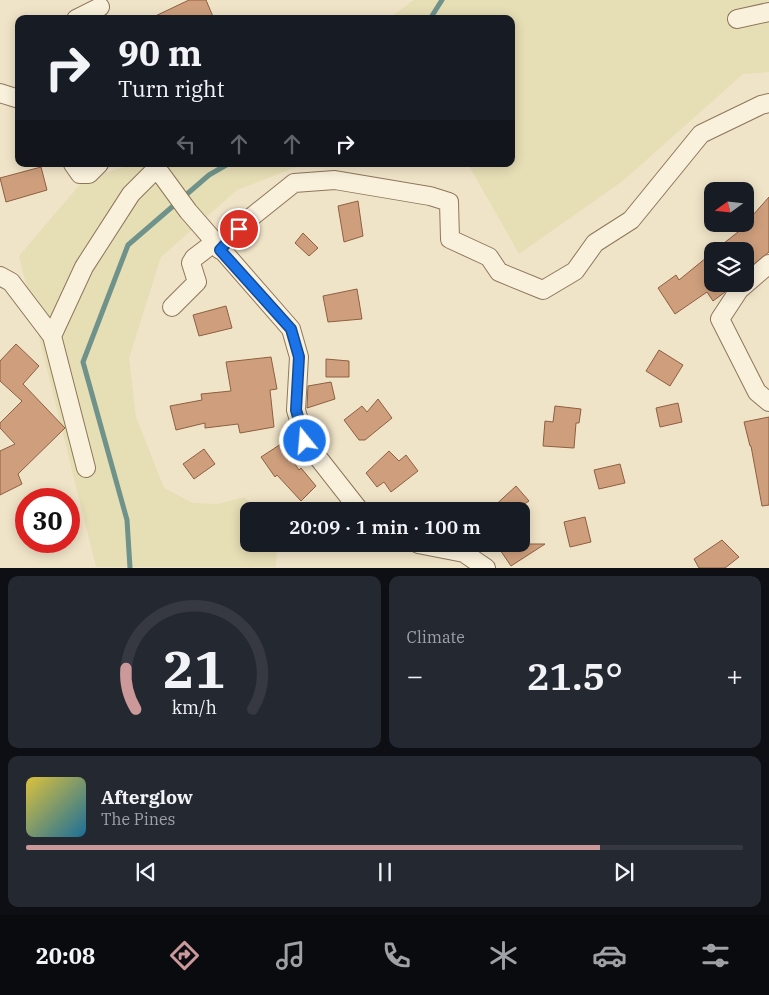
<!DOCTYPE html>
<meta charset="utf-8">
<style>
:root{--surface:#171b24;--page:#242831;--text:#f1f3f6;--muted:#9ea1a6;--line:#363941;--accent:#cc999b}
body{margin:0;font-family:"IBM Plex Serif",serif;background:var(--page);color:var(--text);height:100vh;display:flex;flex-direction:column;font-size:19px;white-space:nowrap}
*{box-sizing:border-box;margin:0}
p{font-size:16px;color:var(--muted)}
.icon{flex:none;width:28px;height:28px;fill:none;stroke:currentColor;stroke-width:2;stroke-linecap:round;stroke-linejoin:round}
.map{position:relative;height:568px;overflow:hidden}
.details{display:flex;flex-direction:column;gap:8px;padding:8px;background:#0d0f14;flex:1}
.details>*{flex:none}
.top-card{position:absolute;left:15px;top:15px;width:500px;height:152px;border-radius:10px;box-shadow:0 2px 12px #0003;background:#171b24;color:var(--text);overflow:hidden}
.needle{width:32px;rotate:255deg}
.buttons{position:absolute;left:704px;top:182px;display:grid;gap:10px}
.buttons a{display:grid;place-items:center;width:50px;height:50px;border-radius:10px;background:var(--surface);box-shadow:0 2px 12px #0003;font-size:25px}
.speed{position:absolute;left:15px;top:488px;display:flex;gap:10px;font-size:25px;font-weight:700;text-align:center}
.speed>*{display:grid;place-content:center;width:65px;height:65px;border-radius:50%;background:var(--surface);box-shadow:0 2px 12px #0003;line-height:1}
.speed .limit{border:8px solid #d22;background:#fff;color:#111}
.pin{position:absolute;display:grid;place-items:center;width:42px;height:42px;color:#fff;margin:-21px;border:2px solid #fff;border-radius:50%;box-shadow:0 1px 5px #0007}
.me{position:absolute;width:55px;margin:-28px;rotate:343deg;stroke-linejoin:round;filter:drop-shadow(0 0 4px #0008)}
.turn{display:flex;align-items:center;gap:18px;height:105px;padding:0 20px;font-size:22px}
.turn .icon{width:65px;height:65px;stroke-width:2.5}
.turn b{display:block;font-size:35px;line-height:42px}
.lanes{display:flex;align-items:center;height:48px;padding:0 20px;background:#0003;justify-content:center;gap:25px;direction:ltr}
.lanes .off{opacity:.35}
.big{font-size:38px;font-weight:600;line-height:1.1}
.details .tile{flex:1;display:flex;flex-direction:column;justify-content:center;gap:8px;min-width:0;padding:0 18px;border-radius:10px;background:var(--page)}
.details .dial{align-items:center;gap:0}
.dial svg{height:130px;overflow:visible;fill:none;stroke:var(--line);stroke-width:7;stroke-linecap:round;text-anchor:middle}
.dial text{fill:var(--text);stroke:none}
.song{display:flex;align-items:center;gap:15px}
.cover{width:60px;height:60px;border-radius:8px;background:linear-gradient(135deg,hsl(50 70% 55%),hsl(200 70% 35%))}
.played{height:5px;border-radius:2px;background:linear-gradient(90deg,var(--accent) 80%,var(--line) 80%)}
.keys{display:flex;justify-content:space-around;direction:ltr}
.heat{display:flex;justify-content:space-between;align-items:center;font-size:28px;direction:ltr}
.details .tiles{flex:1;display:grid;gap:8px;grid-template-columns:1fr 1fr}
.tile:last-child{grid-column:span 2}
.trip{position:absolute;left:240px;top:502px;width:290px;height:50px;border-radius:10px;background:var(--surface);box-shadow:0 2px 12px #0003;font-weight:600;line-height:50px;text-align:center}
.tab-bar{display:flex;height:80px;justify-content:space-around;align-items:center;background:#090b0e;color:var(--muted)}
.tab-bar .icon{width:35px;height:35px}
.tab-bar .selected{color:var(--accent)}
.tab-bar b{font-size:22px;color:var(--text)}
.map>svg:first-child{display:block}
.farmland{fill:#e6deb5}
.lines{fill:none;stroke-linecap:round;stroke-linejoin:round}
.stream{stroke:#6f938a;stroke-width:5}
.building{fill:#cf9f7d;stroke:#8d5f41}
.minor-casing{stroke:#8d765c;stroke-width:20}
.minor{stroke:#faf1dc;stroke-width:18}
.route-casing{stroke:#114b97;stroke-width:12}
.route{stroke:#1a73e8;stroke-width:9}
</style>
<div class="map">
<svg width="769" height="568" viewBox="0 0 769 568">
<rect width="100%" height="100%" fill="#f0e4c8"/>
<!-- farmland -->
<path class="farmland" d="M414,0H769V72L743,74L624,180L519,254L468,164H511V19H388Z
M131,164H304L237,190L161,257L129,358L136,417L164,488L193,503L218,504L244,497L259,511H249V544H277L276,567H96L19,256L82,182Z"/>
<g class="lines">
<!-- stream -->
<path class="stream" d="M430,19L442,0
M130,568L127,520L83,362L128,245L209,175L228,164"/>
</g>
<!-- building -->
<path class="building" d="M189,0H206L214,19H149Z
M41,167L47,190L6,202L0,178Z
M769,197V252L745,271V251H714L738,232L735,229L740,224H745V219L751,213L753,215Z
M358,201L363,236L344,242L338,206Z
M303,233L318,248L309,256L295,243Z
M712,253V284H730L725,292L713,301L707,292L675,314L658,288L676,275L679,280Z
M357,289L362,319L328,322L323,296Z
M226,306L232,328L199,336L193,315Z
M16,344L39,366L23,384L65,428L18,474L22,484L0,495V451L15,444L0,428V423L22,401L0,381V361Z
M659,350L683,365L670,386L646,371Z
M271,357L277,389L270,390L274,427L240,433L238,424L205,428V423L176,430L170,406L202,400L201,394L231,391L226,362Z
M326,359L349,361V377H326Z
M331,382L335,399L307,408L308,386Z
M378,399L392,418L365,440H359L344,420L362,406L367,412Z
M678,403L682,422L660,427L656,408Z
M555,406L581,409L579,423H576L574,448L543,446L545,421L553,422Z
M769,417V505L762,506L751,446H750L744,422Z
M281,444L299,470L301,468L316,486L301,501L277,475L275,477L261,457Z
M204,449L215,464L194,479L183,464Z
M389,451L399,461L406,455L418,471L391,492L384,482L377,487L366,473Z
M620,464L625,483L599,489L594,470Z
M516,486L529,501L514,511H489Z
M585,517L591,542L570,547L564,522Z
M722,540L739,557L725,568H699L694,559Z
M496,544H545L511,566Z"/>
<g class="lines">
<defs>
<path id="minor" d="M76,19L100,7
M737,19L769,12
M0,93L19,99
M73,164L80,174H89L99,164
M220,250L249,219L294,183L335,180L430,196L449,202L450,239L489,257L499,272L543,290L575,271L595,243L631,220L701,134L761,105L769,103
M769,264L739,290L720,319L757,392L769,402
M0,276L11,282L52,336L84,267L131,194L155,170L161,174L188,211L291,329L299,357L296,410L305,441L360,511
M172,307L197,282L191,263L194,258L215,242
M52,336L86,468
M418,544L464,553L486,568"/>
</defs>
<!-- minor casing -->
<use href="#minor" class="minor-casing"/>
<!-- minor -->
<use href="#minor" class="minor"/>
</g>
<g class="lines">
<defs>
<path id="route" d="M239,229L220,250L291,329L299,357L296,410L305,441"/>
</defs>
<!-- route casing -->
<use href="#route" class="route-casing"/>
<!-- route -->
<use href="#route" class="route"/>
</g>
</svg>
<div class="buttons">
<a><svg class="needle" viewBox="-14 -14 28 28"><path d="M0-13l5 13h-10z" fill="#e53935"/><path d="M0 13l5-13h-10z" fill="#9ea1a6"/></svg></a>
<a><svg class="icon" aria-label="layers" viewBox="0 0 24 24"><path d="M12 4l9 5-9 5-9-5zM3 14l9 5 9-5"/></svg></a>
</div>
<div class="speed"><div class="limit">30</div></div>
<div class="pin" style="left:239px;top:229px;background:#d93025"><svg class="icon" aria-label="arrive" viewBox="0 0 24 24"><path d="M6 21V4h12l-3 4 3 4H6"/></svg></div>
<svg class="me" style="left:305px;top:441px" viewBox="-20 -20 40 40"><circle r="17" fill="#1a73e8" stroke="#fff" stroke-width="3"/><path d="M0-11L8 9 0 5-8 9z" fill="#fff"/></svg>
<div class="trip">20:09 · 1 min · 100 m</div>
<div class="top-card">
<div class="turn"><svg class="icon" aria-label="right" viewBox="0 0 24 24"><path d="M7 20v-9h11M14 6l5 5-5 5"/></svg><div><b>90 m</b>Turn right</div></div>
<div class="lanes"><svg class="icon off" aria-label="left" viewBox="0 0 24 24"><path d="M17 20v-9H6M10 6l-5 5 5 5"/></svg><svg class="icon off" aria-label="ahead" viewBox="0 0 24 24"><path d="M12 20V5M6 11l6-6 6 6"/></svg><svg class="icon off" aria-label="ahead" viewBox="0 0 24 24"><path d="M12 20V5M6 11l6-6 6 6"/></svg><svg class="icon" aria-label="right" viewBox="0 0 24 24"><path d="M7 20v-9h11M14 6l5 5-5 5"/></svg></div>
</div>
</div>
<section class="details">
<div class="tiles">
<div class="tile dial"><svg viewBox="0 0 100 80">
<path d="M14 69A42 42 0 1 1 86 69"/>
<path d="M14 69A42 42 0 0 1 8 44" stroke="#cc999b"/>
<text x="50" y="56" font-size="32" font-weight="700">21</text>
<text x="50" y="72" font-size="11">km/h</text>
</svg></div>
<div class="tile"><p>Climate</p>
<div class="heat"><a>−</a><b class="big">21.5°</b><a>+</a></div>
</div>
<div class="tile">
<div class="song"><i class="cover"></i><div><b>Afterglow</b><p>The Pines</p></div></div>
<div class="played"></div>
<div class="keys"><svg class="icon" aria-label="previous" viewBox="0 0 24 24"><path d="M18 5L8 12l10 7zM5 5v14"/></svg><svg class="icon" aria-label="pause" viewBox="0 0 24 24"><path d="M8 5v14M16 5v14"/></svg><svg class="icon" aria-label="next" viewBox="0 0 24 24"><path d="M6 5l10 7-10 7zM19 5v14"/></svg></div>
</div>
</div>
</section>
<nav class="tab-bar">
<b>20:08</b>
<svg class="icon selected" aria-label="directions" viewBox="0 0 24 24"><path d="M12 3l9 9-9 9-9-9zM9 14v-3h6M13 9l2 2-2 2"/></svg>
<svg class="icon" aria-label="music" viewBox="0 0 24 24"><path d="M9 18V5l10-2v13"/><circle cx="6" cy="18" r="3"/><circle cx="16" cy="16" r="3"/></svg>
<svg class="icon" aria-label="phone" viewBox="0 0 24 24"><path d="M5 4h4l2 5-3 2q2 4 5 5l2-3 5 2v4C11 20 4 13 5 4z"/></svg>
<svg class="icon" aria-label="climate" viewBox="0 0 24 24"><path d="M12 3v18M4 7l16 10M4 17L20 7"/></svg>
<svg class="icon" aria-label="car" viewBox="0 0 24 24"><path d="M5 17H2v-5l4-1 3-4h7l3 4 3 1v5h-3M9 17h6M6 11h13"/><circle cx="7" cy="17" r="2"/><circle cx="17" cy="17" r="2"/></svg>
<svg class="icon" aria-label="filters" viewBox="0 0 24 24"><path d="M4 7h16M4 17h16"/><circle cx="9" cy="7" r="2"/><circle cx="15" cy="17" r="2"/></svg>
</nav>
